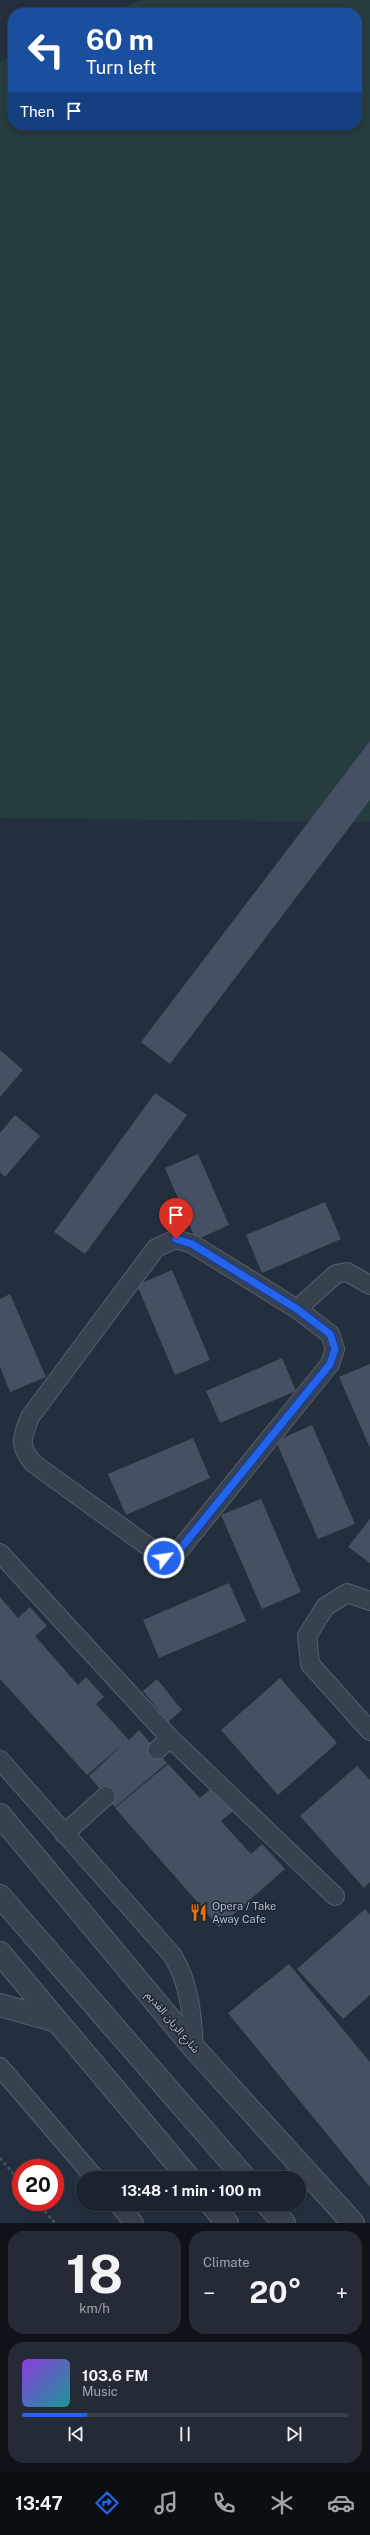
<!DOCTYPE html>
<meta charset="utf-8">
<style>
:root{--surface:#1b232e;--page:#242b36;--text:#f1f3f6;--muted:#a0a4aa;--line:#39404a;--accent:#2563eb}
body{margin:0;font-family:"Public Sans","Noto Sans Arabic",sans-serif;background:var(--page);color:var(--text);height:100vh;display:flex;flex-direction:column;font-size:15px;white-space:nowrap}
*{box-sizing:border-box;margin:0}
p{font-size:13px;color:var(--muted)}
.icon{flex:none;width:22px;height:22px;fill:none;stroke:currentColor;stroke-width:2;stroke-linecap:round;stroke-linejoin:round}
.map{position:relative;height:2223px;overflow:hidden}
.side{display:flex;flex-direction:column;gap:8px;padding:8px;background:#0f1319;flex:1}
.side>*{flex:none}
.banner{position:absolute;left:8px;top:8px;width:354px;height:122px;border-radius:16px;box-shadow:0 2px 6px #0003,0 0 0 1px var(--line);background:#1a4fa0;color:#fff;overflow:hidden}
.speed{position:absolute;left:12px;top:2159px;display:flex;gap:8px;font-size:20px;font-weight:700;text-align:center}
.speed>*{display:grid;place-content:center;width:52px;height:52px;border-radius:50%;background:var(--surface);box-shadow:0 2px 6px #0003,0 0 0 1px var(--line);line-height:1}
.speed .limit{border:6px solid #d22;background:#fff;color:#111}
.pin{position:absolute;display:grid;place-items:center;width:34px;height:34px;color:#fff;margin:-41px -17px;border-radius:50% 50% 50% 0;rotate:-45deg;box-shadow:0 0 4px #0007}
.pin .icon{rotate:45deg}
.me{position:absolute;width:44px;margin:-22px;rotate:60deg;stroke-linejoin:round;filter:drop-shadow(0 0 3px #0008)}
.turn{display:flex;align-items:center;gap:14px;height:84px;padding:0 12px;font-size:18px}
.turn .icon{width:52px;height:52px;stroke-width:2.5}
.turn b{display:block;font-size:28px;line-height:34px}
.then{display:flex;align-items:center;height:38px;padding:0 12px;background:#0003;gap:8px;font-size:15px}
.big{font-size:30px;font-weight:700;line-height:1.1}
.side .tile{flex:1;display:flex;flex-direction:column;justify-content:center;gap:6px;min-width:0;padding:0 14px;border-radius:16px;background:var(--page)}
.side .dial{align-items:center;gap:0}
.dial b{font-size:52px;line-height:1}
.song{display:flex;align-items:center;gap:12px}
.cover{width:48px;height:48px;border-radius:6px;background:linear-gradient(135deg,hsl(270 70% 55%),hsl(180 70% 35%))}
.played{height:4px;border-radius:2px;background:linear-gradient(90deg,var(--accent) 20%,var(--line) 20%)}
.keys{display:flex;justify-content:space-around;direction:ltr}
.heat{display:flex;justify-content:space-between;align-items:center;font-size:22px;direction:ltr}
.side .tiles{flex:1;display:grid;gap:8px;grid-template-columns:1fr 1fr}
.tile:last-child{grid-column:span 2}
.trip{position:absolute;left:76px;top:2171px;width:230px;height:40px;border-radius:20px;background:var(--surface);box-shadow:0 2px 6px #0003,0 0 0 1px var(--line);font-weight:700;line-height:40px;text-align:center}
.tab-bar{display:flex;height:64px;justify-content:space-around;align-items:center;background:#0b0e12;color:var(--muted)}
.tab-bar .icon{width:28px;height:28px}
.tab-bar .active{color:var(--accent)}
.tab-bar b{font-size:18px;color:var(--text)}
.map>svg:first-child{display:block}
.green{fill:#263c3f}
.building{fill:#455162}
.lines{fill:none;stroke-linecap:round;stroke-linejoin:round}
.service-casing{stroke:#565f6c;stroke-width:20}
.minor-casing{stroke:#565f6c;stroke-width:24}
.tertiary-casing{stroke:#565f6c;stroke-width:24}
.path{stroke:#44595c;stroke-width:2.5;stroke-dasharray:3 3;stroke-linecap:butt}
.service{stroke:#38414e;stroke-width:18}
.minor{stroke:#38414e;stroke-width:22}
.tertiary{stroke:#38414e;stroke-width:22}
.route-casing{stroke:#184099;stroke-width:10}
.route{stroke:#2563eb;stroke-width:7}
.labels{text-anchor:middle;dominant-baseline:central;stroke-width:3;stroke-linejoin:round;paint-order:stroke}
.poi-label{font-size:11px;fill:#b4bcc9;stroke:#1d2633;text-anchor:start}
.street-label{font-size:11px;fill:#b4bcc9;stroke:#1d2633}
</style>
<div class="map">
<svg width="370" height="2223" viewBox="0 0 370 2223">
<rect width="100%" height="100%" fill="#242f3e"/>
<!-- green -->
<path class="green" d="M140,0H370V822L0,818V62L13,56V125H357V13H111Z"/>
<!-- building -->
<path class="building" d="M370,741V800L170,1064L141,1042Z
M0,1050L23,1070L0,1097Z
M155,1093L187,1115L85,1254L54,1232Z
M15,1115L40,1136L5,1177L0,1172V1133Z
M198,1154L229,1225L196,1240L165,1168Z
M325,1202L341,1239L262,1273L246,1235Z
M172,1270L210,1360L175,1375L137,1285Z
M10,1294L46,1377L10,1392L0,1367V1299Z
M282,1358L296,1391L220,1423L206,1391Z
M370,1364V1448L339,1377Z
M312,1425L355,1524L318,1539L276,1441Z
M193,1438L210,1478L126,1515L108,1474Z
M261,1499L301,1592L262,1609L221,1515Z
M370,1519V1563L348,1547Z
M229,1583L246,1621L159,1658L143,1620Z
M0,1597L18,1618L30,1607L47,1626L35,1636L78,1685L86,1677L104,1697L96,1704L129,1740L139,1730L167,1763L115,1807L89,1776L124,1743L87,1775L0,1679Z
M280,1678L337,1743L278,1795L221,1730Z
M157,1679L182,1710L168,1722L143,1691Z
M168,1764L200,1798L212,1788L233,1811L221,1821L251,1854L262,1844L285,1869L219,1927L115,1808Z
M357,1766L370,1780V1882L364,1888L300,1816Z
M365,1909L370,1915V1995L343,2019L297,1969Z
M289,1964L370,2062V2187L228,2013Z"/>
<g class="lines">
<defs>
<path id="service" d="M176,1239L192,1244L297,1309L330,1334L335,1349L330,1364L177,1553L164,1558L33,1463C18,1445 22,1438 30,1417L156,1248Z
M297,1309L336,1274L347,1272L370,1285
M0,1553L170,1738L335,1896
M370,1601L347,1593L325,1607L307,1636L310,1664L370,1731
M157,1750L170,1738
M0,1760L173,1956C190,1985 192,2014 194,2048
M64,1834L106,1796
M0,2067L95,2178
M118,2204L134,2223"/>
<path id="minor" d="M0,1815L194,2048L353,2223"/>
<path id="tertiary" d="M0,1896L245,2178
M0,1953L189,2178
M0,2005L57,2021
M211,2204L227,2223
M267,2204L284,2223"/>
</defs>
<!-- service casing -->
<use href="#service" class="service-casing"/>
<!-- minor casing -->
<use href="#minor" class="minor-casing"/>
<!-- tertiary casing -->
<use href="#tertiary" class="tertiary-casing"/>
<!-- path -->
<path class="path" d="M0,2158L21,2183
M37,2202L55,2223"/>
<!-- service -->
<use href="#service" class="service"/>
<!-- minor -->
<use href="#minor" class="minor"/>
<!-- tertiary -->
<use href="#tertiary" class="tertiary"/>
</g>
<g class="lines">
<defs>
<path id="route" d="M164,1558L177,1553L330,1364L335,1349L330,1334L297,1309L192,1244L176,1239"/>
</defs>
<!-- route casing -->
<use href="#route" class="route-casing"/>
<!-- route -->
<use href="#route" class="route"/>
</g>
<!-- icons -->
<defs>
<symbol id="restaurant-bare" viewBox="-9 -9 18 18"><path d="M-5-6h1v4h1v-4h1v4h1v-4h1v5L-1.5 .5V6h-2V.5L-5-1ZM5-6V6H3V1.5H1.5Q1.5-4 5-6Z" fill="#e8710a" stroke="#1d2633" stroke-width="2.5" paint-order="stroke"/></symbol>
</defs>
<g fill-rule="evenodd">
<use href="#restaurant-bare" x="186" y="1900" width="25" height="25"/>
</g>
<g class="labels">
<!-- poi labels -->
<g class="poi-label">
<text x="212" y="1906">Opera / Take<tspan x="212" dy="13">Away Cafe</tspan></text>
</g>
<!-- street labels -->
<g class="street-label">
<text transform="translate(173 2022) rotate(50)">شارع الريان القديم</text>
</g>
</g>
</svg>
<div class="speed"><div class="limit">20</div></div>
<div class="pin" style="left:176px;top:1239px;background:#d93025"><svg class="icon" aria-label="arrive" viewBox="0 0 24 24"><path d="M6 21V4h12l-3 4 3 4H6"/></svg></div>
<svg class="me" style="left:164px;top:1558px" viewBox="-20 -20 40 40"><circle r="17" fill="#2563eb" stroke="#fff" stroke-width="3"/><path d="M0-11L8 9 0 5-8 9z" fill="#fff"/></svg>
<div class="trip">13:48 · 1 min · 100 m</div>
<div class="banner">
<div class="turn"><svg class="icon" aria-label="left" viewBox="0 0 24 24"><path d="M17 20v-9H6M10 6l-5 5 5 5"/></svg><div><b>60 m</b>Turn left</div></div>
<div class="then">Then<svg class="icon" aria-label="arrive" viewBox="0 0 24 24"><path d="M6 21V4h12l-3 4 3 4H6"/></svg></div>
</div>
</div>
<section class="side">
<div class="tiles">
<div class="tile dial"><b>18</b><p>km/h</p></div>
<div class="tile"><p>Climate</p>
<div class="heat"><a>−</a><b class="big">20°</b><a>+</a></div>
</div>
<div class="tile">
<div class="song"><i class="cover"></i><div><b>103.6 FM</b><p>Music</p></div></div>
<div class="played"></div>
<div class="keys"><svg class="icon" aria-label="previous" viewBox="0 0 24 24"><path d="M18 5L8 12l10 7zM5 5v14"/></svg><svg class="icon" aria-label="pause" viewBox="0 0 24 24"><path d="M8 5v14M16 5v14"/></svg><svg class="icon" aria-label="next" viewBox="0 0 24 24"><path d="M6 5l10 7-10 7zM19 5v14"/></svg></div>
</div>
</div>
</section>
<nav class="tab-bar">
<b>13:47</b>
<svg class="icon active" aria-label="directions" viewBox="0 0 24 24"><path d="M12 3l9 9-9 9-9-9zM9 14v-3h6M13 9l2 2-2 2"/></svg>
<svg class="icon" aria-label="music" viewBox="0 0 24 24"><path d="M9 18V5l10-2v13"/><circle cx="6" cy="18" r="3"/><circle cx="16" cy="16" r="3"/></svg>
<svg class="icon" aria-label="phone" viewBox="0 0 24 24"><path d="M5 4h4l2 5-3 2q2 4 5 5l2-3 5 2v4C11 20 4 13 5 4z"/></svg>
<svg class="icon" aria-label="climate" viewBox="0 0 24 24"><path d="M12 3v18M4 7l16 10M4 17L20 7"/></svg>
<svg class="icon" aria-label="car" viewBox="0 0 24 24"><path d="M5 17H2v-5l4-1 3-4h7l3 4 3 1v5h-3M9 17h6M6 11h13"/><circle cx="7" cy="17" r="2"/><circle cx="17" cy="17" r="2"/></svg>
</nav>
